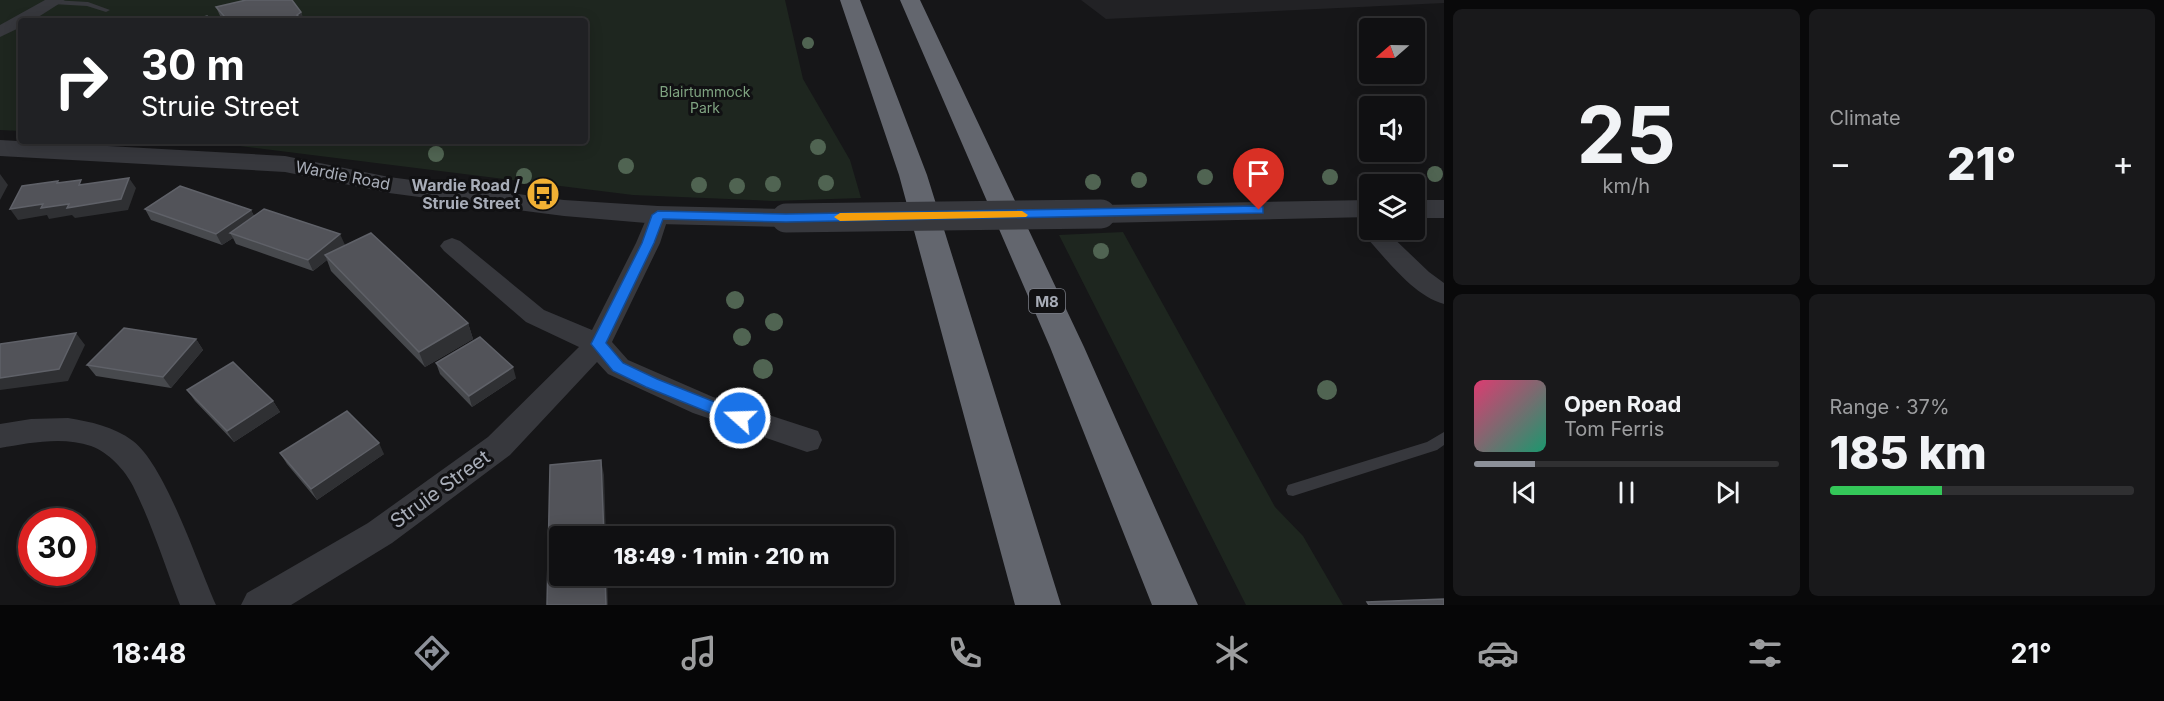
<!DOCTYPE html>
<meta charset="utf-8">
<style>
:root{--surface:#101012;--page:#19191b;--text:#f1f3f6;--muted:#9c9d9f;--line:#303032;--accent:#8c9099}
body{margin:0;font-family:Inter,sans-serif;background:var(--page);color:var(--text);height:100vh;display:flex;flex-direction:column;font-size:22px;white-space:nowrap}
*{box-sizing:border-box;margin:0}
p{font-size:20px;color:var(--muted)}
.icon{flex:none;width:33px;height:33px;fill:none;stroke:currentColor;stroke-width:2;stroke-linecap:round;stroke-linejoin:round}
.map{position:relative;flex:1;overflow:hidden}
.sheet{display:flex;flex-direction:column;gap:9px;padding:9px;background:#09090a;width:720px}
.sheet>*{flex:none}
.banner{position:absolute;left:18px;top:18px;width:570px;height:126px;border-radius:6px;box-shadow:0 3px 15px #0003,0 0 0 2px var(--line);background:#202124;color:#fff;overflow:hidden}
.needle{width:39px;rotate:250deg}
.controls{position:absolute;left:1359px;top:18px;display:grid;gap:12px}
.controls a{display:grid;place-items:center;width:66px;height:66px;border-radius:6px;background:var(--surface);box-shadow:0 3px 15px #0003,0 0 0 2px var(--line);font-size:30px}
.speed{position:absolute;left:18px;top:508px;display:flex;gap:12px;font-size:30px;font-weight:700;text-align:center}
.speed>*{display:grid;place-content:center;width:78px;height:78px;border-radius:50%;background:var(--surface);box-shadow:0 3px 15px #0003,0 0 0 2px var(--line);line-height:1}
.speed .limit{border:9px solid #d22;background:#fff;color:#111}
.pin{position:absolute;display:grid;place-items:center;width:51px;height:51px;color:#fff;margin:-62px -26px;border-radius:50% 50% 50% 0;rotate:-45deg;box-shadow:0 0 6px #0007}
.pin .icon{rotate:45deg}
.me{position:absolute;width:66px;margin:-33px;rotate:290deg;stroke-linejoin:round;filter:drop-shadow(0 0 4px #0008)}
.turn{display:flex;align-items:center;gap:21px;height:126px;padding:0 24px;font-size:27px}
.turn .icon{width:78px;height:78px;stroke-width:2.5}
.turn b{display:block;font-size:42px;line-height:51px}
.big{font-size:45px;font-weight:800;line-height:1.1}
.sheet .widget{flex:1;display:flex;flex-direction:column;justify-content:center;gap:9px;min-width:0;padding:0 21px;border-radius:9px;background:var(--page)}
.sheet .dial{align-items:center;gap:0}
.dial b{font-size:78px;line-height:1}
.song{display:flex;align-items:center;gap:18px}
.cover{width:72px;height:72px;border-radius:9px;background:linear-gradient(135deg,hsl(340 70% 55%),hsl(160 70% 35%))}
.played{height:6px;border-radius:3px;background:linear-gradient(90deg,var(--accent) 20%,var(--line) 20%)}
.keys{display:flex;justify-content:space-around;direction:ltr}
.heat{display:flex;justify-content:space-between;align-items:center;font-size:33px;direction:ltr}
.charge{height:9px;border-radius:4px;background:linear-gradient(90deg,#34c759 37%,var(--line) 0)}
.sheet .tiles{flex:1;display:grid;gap:9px;grid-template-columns:repeat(2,1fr)}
.trip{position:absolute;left:549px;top:526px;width:345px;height:60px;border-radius:6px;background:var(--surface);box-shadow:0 3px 15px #0003,0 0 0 2px var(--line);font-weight:800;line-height:60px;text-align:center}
.tabs{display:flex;height:96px;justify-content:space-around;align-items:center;background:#060607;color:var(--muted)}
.tabs .icon{width:42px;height:42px}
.tabs .selected{color:var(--accent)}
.tabs b{font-size:27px;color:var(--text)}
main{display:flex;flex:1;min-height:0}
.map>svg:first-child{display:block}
.built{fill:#222225}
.green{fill:#1e261f}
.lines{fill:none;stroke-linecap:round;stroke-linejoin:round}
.service{fill:#37383d;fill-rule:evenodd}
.minor{fill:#37383d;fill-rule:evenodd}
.tertiary{fill:#37383d;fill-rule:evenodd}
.motorway{fill:#63666e;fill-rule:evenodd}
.tertiary-bridge{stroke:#37383d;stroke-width:29}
.tree{fill:#506452}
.wall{fill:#47494d}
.shaded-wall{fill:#2f3033}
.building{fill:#525359;stroke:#5f6168;stroke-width:1.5}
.route{fill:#1a73e8;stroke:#114b97;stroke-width:1.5}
.slow{fill:#f59e0b}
.labels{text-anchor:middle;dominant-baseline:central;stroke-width:6;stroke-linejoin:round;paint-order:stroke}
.far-park-label{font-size:14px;fill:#7fa381;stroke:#111113}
.shield{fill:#111113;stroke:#7b7e86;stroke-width:1.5}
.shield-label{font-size:15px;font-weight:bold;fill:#a8adb8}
.street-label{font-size:16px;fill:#a8adb8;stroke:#111113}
.poi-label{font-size:16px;font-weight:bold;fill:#a8adb8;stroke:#111113;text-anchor:end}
.near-street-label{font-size:20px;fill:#a8adb8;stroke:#111113}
</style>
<main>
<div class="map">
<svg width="1444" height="605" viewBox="0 0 1444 605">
<rect width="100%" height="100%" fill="#161618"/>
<!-- built -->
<path class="built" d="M1081,0H1444V3L1106,19Z"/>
<!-- green -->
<path class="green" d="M0,0H785L803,79L850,160L861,198L774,201L633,195L199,141H585V21H21V131L0,130Z
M1123,232L1275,507L1303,536L1343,605H1246L1059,235Z"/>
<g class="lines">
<!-- service -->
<path class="service" d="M52,0L88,2L110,10L106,12L87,6L53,4L49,2Z
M1444,432V445L1437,450L1293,496L1288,495L1286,490L1288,485L1427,442Z"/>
<!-- minor -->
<path class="minor" d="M45,0H65L32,21H21V27L0,37V25Z
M658,208L666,210L669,215L660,243L612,342L628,360L713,397L818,431L822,440L818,449L807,452L693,413L608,374L597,362L510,455L392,543L291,605H241L247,593L368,523L488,437L579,347L526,322L444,251L440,246L444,241L452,238L460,241L544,310L592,330L636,243L650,210Z
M1370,223V230H1385L1429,272L1444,283V304C1412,295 1386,258 1364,235L1360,230L1364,225Z
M68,418C91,422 113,426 133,441C165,465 198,565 216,605H180C165,566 152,524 133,486C125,470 108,452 91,446C63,436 28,443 0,448V424L31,419Z"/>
<!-- tertiary -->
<path class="tertiary" d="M0,140L285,156L389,177L564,200L658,206L786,209L796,212L800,218L796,224L786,227L658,224L564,216L389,193L285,172L0,156Z
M1370,200V217L1101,223L1091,220L1087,214L1091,208L1101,205Z
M1414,200H1444V218H1414Z"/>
<!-- motorway -->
<path class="motorway" d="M840,0H860L927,175L1061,605H1015L899,175Z
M900,0H920L1084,347L1198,605H1152L1050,347Z"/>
<!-- tertiary-bridge -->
<path class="tertiary-bridge" d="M786,218L1101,214"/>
</g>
<!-- trees -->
<g class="tree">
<circle cx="808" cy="43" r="6"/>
<circle cx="818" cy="147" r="8"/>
<circle cx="436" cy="154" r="8"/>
<circle cx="626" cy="166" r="8"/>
<circle cx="1435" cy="174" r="8"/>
<circle cx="524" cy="176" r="8"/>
<circle cx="1269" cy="176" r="8"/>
<circle cx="1205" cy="177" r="8"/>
<circle cx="1330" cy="177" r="8"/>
<circle cx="1139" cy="180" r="8"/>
<circle cx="1093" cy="182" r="8"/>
<circle cx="826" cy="183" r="8"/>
<circle cx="773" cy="184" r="8"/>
<circle cx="699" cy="185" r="8"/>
<circle cx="737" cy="186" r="8"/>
<circle cx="1101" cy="251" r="8"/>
<circle cx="735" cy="300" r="9"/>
<circle cx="774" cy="322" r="9"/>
<circle cx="742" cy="337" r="9"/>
<circle cx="763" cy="369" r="10"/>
<circle cx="1327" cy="390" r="10"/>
</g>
<!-- wall -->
<path class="wall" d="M216,7L301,12L304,21H211L221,18Z
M145,209L251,210L254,216L345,245L342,247L468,323L473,339L425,367L331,271L327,260L313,271L236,244L233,238L222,245L151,220Z
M196,339L203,350L171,388L96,376L87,365Z
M436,363L516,378L472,407L440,374Z
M187,390L273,401L280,412L234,442L195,401Z
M280,453L384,454L317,500L287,464Z"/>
<!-- shaded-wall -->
<path class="shaded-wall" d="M301,12L304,21H300L297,15Z
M0,174L8,185L0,200Z
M129,178L136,188L128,210L75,218L72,215L49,219L47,215L18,220L10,209L43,204Z
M251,210L256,221L230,233L233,238L222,245L216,234Z
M340,234L345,245L328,259L325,255L327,260L313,271L308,260Z
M468,323L473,339L425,367L419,352Z
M76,333L85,345L68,381L0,390V378Z
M196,339L203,350L171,388L163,377Z
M513,367L516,378L472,407L469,396Z
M273,401L280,412L234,442L227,431Z
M379,443L384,454L317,500L311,489Z
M601,460L604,475L606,537H604Z
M605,576H607L608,605H606Z"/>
<!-- building -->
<path class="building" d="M246,0H292L301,12L297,15L303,21H211L225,17L216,7Z
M207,16L210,21H188Z
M173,18L175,21H163Z
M129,178L121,199L67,208L69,204L41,208L43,204L10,209L22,186L58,181L57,183L81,180L79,185Z
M180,186L251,210L216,234L145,209Z
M264,209L340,234L308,260L230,233Z
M371,233L468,323L419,352L325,255Z
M124,328L196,339L163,377L87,365Z
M76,333L59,369L0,378V344Z
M480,337L513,367L469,396L436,363Z
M233,362L273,401L227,431L187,390Z
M347,411L379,443L311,489L280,453Z
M601,460L604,537H560V576H605L606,605H547L550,465Z
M1444,599V605H1369L1367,602Z"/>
<!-- route -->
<path class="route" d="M1259,206L1263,207V213L786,222L663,219L654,243L606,343L623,363L657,379L745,414L747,418L745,423L740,425L646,387L613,371L591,344L642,243L652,215L658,211L786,214Z"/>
<!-- slow -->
<path class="slow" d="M1022,211L1028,215L1026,217L840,221L834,217L840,213Z"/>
<!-- icons -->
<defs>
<symbol id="bus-disc" viewBox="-11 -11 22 22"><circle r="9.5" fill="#f2b134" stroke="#111113"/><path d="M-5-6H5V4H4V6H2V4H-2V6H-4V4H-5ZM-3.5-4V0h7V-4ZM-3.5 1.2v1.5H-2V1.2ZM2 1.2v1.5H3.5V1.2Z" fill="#111"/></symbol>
</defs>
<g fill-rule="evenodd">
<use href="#bus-disc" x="524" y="175" width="38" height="38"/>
</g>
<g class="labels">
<!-- far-park labels -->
<g class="far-park-label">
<text x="705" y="91">Blairtummock<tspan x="705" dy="16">Park</tspan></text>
</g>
<!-- shield labels -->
<rect class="shield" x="1029" y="289" width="36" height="24" rx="4.5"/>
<g class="shield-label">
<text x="1047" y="301">M8</text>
</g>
<!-- street labels -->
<g class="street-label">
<text transform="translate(343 175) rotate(11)">Wardie Road</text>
</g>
<!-- poi labels -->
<g class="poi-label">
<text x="520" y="185">Wardie Road /<tspan x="520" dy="18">Struie Street</tspan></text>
</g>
<!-- near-street labels -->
<g class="near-street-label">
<text transform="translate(440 489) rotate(-36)">Struie Street</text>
</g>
</g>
</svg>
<div class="controls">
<a><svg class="needle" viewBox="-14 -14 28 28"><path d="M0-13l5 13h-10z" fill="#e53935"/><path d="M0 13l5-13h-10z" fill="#9c9d9f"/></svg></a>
<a><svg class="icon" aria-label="sound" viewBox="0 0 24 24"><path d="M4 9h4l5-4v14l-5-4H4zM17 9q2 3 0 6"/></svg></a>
<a><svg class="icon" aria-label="layers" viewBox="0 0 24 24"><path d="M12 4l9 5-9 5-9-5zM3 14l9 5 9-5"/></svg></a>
</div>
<div class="speed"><div class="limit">30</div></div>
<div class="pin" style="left:1259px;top:210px;background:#d93025"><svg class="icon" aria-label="arrive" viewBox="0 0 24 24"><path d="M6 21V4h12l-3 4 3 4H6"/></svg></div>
<svg class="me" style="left:740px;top:418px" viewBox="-20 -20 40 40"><circle r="17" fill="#1a73e8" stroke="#fff" stroke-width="3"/><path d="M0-11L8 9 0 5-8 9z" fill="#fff"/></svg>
<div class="trip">18:49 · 1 min · 210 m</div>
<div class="banner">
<div class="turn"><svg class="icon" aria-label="right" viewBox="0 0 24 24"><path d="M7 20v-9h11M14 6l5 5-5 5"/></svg><div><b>30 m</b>Struie Street</div></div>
</div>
</div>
<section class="sheet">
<div class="tiles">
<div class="widget dial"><b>25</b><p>km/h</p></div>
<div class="widget"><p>Climate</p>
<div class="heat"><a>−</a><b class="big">21°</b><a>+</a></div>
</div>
<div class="widget">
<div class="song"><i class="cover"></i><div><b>Open Road</b><p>Tom Ferris</p></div></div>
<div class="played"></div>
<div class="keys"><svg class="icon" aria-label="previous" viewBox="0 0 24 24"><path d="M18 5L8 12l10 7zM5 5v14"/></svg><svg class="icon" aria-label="pause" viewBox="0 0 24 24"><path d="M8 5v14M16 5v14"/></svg><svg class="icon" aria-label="next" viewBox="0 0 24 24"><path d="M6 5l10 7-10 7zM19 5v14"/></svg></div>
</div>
<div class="widget"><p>Range · 37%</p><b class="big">185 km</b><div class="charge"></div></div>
</div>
</section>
</main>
<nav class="tabs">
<b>18:48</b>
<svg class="icon selected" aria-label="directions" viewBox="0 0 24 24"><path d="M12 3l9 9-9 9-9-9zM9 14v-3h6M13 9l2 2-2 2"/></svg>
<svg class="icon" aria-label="music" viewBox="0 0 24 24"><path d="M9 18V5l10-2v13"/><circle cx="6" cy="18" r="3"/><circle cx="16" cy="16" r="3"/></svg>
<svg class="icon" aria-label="phone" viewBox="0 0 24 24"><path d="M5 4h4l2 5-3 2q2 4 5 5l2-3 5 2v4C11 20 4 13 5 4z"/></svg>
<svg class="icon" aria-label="climate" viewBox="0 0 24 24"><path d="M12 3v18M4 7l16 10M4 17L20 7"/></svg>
<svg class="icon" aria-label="car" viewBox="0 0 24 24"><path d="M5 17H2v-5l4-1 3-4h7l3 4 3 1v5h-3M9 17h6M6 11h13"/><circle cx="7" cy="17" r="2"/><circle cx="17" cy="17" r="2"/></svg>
<svg class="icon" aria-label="filters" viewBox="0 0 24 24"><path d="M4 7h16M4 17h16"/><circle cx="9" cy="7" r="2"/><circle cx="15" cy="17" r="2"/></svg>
<b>21°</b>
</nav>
